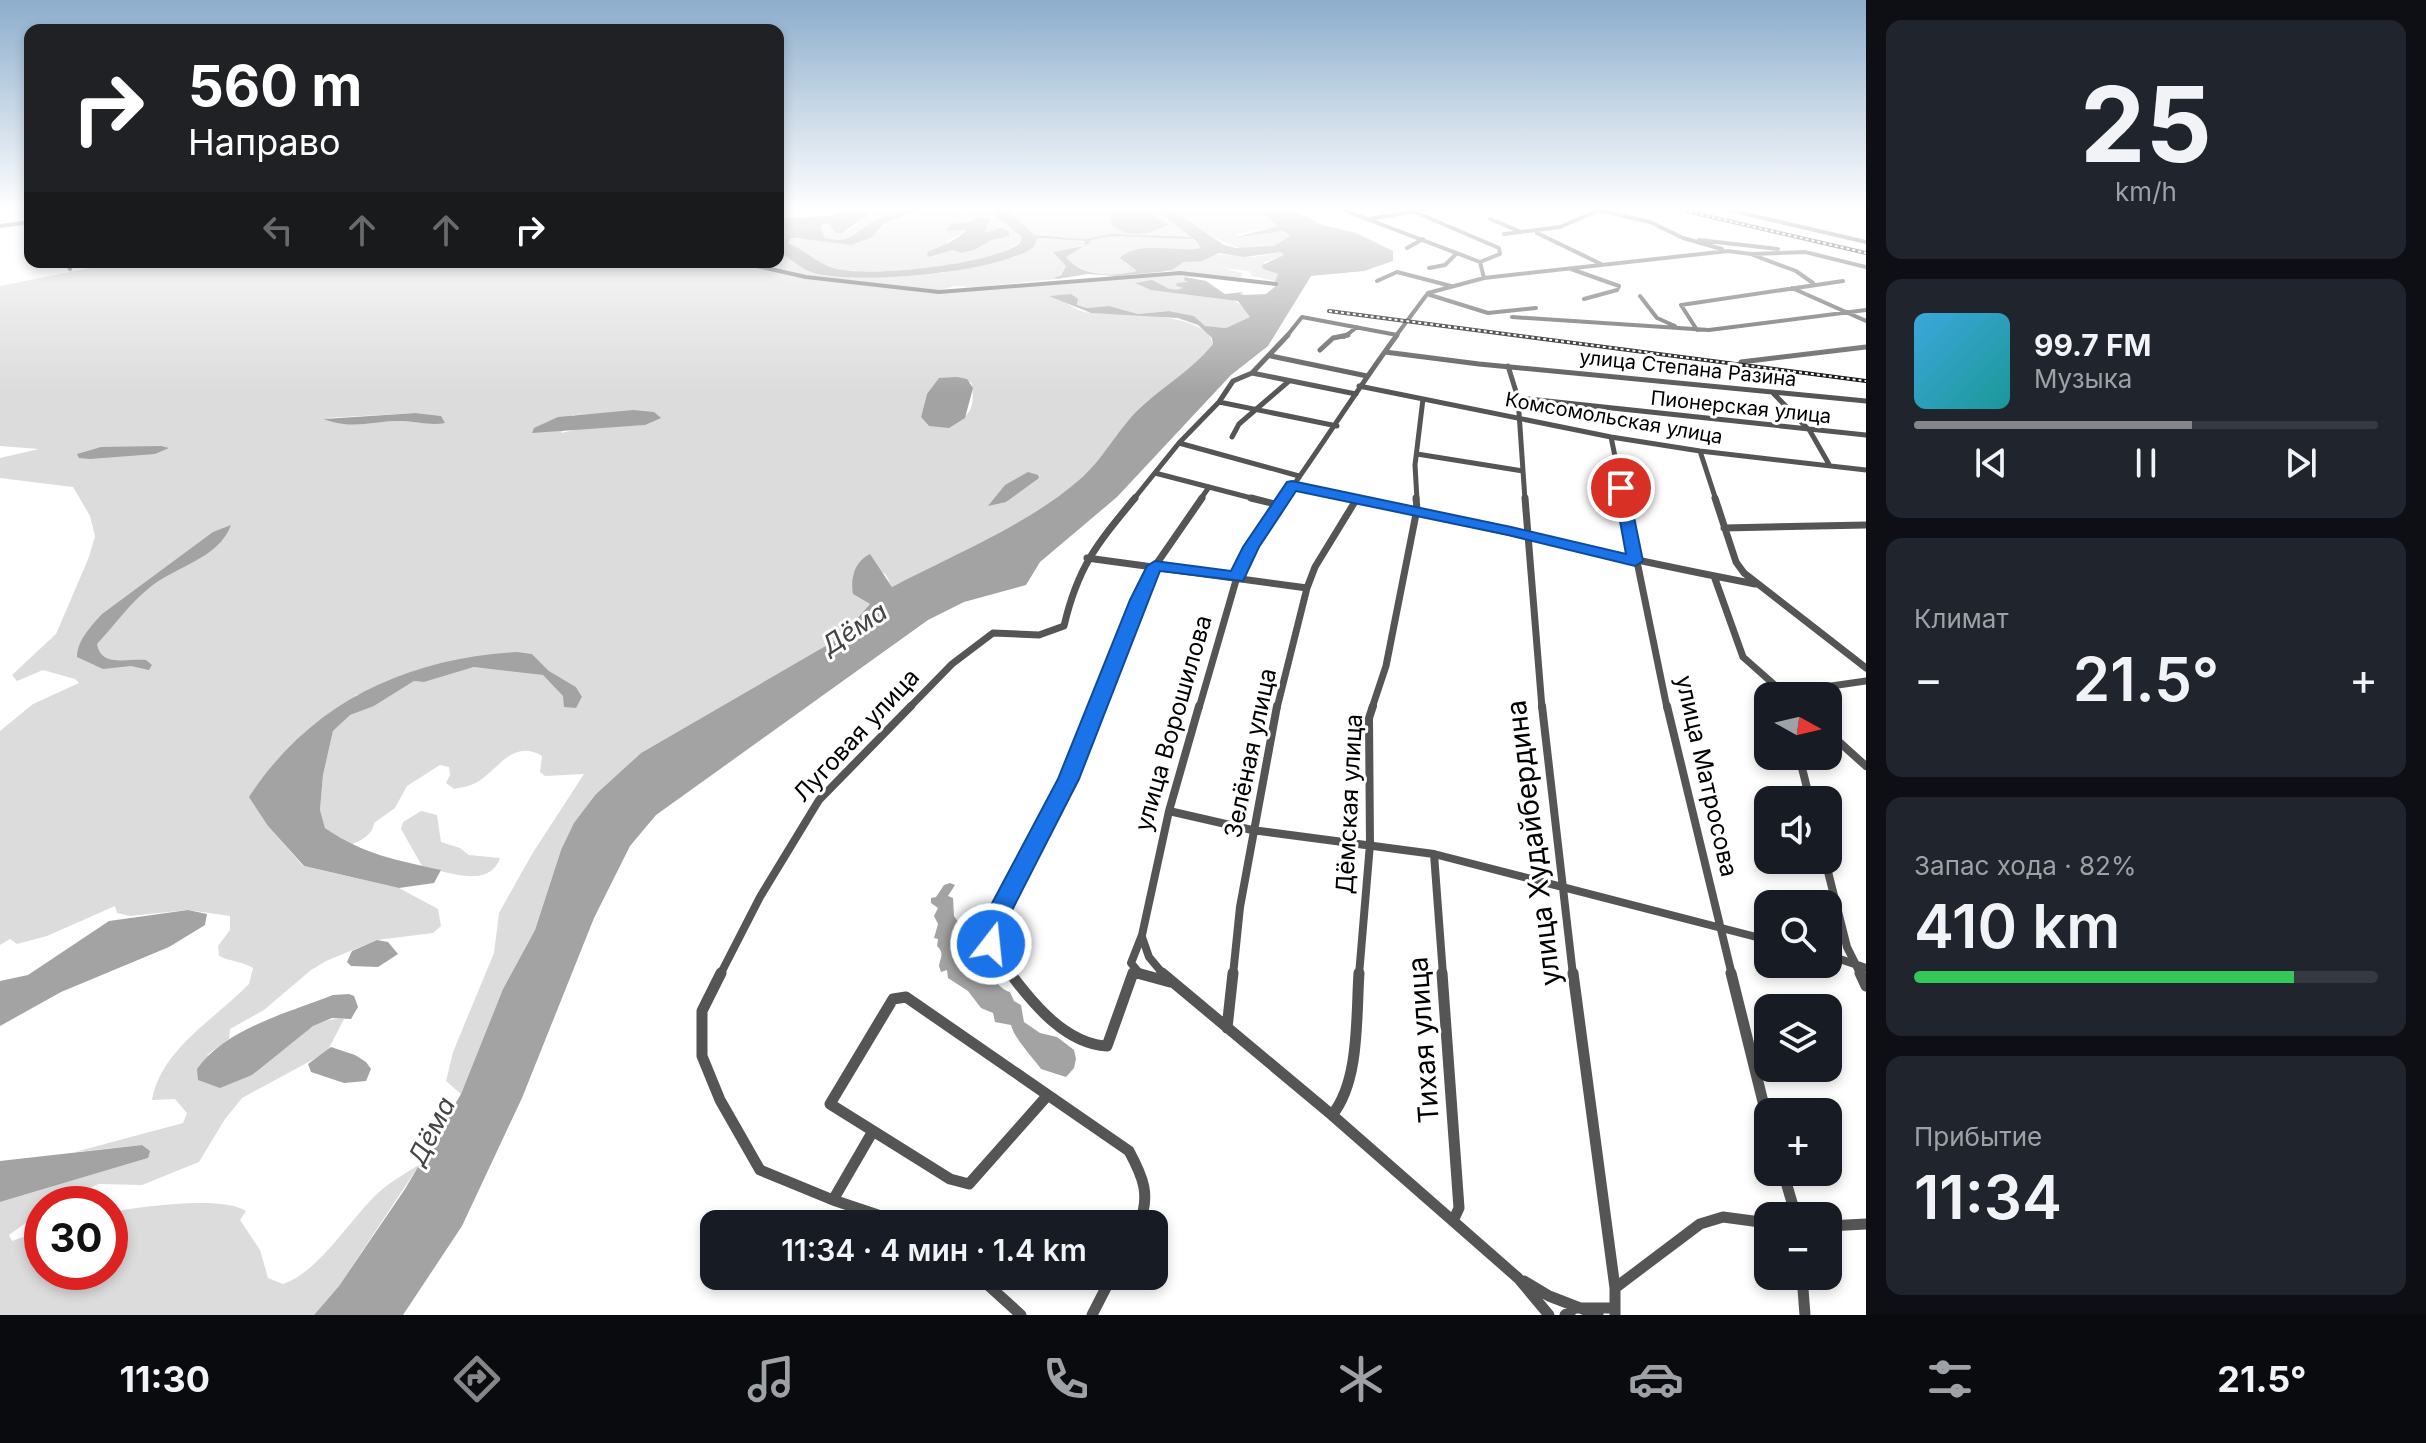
<!DOCTYPE html>
<html lang="ru">
<meta charset="utf-8">
<style>
:root{--surface:#171b24;--page:#20242c;--text:#f1f3f6;--muted:#9ea1a6;--line:#363941;--accent:#858687}
body{margin:0;font-family:Inter,sans-serif;background:var(--page);color:var(--text);height:100vh;display:flex;flex-direction:column;font-size:30px;white-space:nowrap}
*{box-sizing:border-box;margin:0}
p{font-size:26px;color:var(--muted)}
.icon{flex:none;width:44px;height:44px;fill:none;stroke:currentColor;stroke-width:2;stroke-linecap:round;stroke-linejoin:round}
.map{position:relative;flex:1;overflow:hidden}
.sheet{display:flex;flex-direction:column;gap:20px;padding:20px;background:#0d0f14;width:560px}
.sheet>*{flex:none}
.top-card{position:absolute;left:24px;top:24px;width:760px;height:244px;border-radius:16px;box-shadow:0 4px 12px #0003;background:#202124;color:#fff;overflow:hidden}
.needle{width:52px;rotate:98deg}
.fabs{position:absolute;left:1754px;top:682px;display:grid;gap:16px}
.fabs a{display:grid;place-items:center;width:88px;height:88px;border-radius:16px;background:var(--surface);box-shadow:0 4px 12px #0003;font-size:40px}
.speed{position:absolute;left:24px;top:1186px;display:flex;gap:16px;font-size:40px;font-weight:700;text-align:center}
.speed>*{display:grid;place-content:center;width:104px;height:104px;border-radius:50%;background:var(--surface);box-shadow:0 4px 12px #0003;line-height:1}
.speed .limit{border:12px solid #d22;background:#fff;color:#111}
.pin{position:absolute;display:grid;place-items:center;width:68px;height:68px;color:#fff;margin:-34px;border:4px solid #fff;border-radius:50%;box-shadow:0 2px 8px #0007}
.me{position:absolute;width:88px;margin:-44px;rotate:16deg;stroke-linejoin:round;filter:drop-shadow(0 0 6px #0008)}
.turn{display:flex;align-items:center;gap:28px;height:168px;padding:0 32px;font-size:36px}
.turn .icon{width:104px;height:104px;stroke-width:2.5}
.turn b{display:block;font-size:56px;line-height:68px}
.lanes{display:flex;align-items:center;height:76px;padding:0 32px;background:#0003;justify-content:center;gap:40px;direction:ltr}
.lanes .off{opacity:.35}
.big{font-size:60px;font-weight:600;line-height:1.1}
.sheet .card{flex:1;display:flex;flex-direction:column;justify-content:center;gap:12px;min-width:0;padding:0 28px;border-radius:16px;background:var(--page)}
.sheet .dial{align-items:center;gap:0}
.dial b{font-size:104px;line-height:1}
.song{display:flex;align-items:center;gap:24px}
.cover{width:96px;height:96px;border-radius:12px;background:linear-gradient(135deg,hsl(200 70% 55%),hsl(180 70% 35%))}
.played{height:8px;border-radius:4px;background:linear-gradient(90deg,var(--accent) 60%,var(--line) 60%)}
.keys{display:flex;justify-content:space-around;direction:ltr}
.heat{display:flex;justify-content:space-between;align-items:center;font-size:44px;direction:ltr}
.charge{height:12px;border-radius:6px;background:linear-gradient(90deg,#34c759 82%,var(--line) 0)}
.trip{position:absolute;left:700px;top:1210px;width:468px;height:80px;border-radius:16px;background:var(--surface);box-shadow:0 4px 12px #0003;font-weight:600;line-height:80px;text-align:center}
.tab-bar{display:flex;height:128px;justify-content:space-around;align-items:center;background:#090b0e;color:var(--muted)}
.tab-bar .icon{width:56px;height:56px}
.tab-bar .selected{color:var(--accent)}
.tab-bar b{font-size:36px;color:var(--text)}
main{display:flex;flex:1;min-height:0}
.map>svg:first-child{display:block}
.green{fill:#dcdcdc;fill-rule:evenodd}
.water{fill:#a3a3a3}
.lines{fill:none;stroke-linecap:round;stroke-linejoin:round}
.stream{stroke:#a3a3a3;stroke-width:2}
.minor-far4{stroke:#555;stroke-width:4}
.minor-far3{stroke:#555;stroke-width:5}
.minor-far2{stroke:#555;stroke-width:7}
.minor-far1{stroke:#555;stroke-width:8}
.minor{stroke:#555;stroke-width:11}
.rail-casing{stroke:#000;stroke-width:4}
.rail{stroke:#fff;stroke-width:2;stroke-dasharray:3;stroke-linecap:butt}
.route{fill:#1a73e8;stroke:#114b97;stroke-width:2}
.labels{text-anchor:middle;dominant-baseline:central;stroke-width:6;stroke-linejoin:round;paint-order:stroke}
.far-street-label{font-size:20px;fill:#000;stroke:#fff}
.street-label{font-size:24px;fill:#000;stroke:#fff}
.water-label{font-size:26px;font-style:italic;fill:#444;stroke:#fff}
.near-street-label{font-size:28px;fill:#000;stroke:#fff}
</style>
<main>
<div class="map">
<svg width="1866" height="1315" viewBox="0 0 1866 1315">
<rect width="100%" height="100%" fill="#fff"/>
<!-- green -->
<path class="green" d="M859,209H908C898,212 886,214 877,219C855,231 853,244 825,238L820,227L823,224L828,223L836,233C850,234 860,224 867,213Z
M924,209H960L953,214C968,215 979,209 993,209L1023,237C1008,267 865,277 834,268C817,264 800,251 787,240L804,238L851,245L876,233L885,224ZM980,217H986L984,233L1008,231L1010,235L992,240L974,250L961,253L953,250L928,257L932,250L944,247L949,240L968,230L951,231Z
M1008,209H1116L1112,212L1149,232L1167,226L1143,209H1154L1202,247C1192,252 1144,250 1126,253L1125,263L1139,271C1113,277 1084,276 1065,258L1091,242L1084,239L1034,235Z
M1171,209H1257L1279,226L1237,234L1236,238L1284,231L1290,236C1250,272 1205,230 1171,209Z
M1037,239H1071L1087,243L1072,250L1055,251L1066,266L1057,279L974,287L955,286L941,290L1188,274L1196,277H1185L1188,282L1176,286L1184,289L1165,290L1158,283H1136C1168,301 1235,281 1250,317L1226,328L1205,326L1194,316L1169,311L1138,314L1109,306L1087,308L1077,305L1078,299L1062,300C1071,306 1079,312 1091,313C1118,315 1207,311 1213,344C1192,370 1163,386 1139,409C1117,431 1103,460 1079,480C1026,527 954,554 892,587L886,575L877,568L853,575V594L870,604L841,637L641,753L596,794L561,850L535,930L503,989L461,1094L446,1081L453,1052L494,953L499,913L532,854L584,774L545,776L540,772L542,756C514,739 499,768 479,781C472,786 463,787 454,789L446,783L450,775L449,767L440,765L407,786L395,808L374,823C373,835 360,841 350,845L325,828L320,810L323,775L333,731L349,715L374,706L414,681L424,682L474,667L514,670L543,675L576,707L582,698L576,687L549,671L532,654L518,652L356,695L268,826L303,866L399,888L438,909L441,926L433,933L377,940L326,961L311,970L264,1010L230,1029L229,1039L207,1055L252,1075C277,1055 310,1015 344,1019L327,1052L242,1098L225,1119L199,1162L142,1185L99,1184L55,1204H42V1211L9,1235L12,1241L42,1230V1272H110V1212C141,1207 221,1195 246,1211L240,1220L260,1250L268,1278L283,1284C319,1272 350,1219 378,1193C390,1182 406,1173 420,1164L339,1286L314,1315H0V1202L148,1158L142,1145L75,1152L183,1123L187,1113L175,1099L152,1100C161,1049 215,1019 249,984L253,968C242,961 231,962 219,956L218,946L230,930V916L188,910L130,916L117,913L115,906L47,936L17,944L10,939L0,945V731L33,704L79,683L75,679L43,670L17,681L12,675L56,634L89,557L95,536L90,516L73,487L0,478V458L39,449L0,446V286L120,262H778V250L813,273L871,276L943,273L1016,257ZM971,382C979,419 959,424 929,426L921,417L927,394ZM416,413L441,416L438,424L399,421L346,424L326,418ZM603,414L645,425L579,429L561,433L572,415Z
M1281,252L1284,255L1264,262L1263,269L1278,274L1275,281L1252,276L1249,271L1223,268L1242,273L1241,278L1169,271L1184,262L1208,258L1214,254L1254,257Z
M421,811L437,815L441,842L460,848L469,855L500,858C489,890 445,871 422,866L401,829L403,822Z"/>
<!-- water -->
<path class="water" d="M843,209H859L869,214L842,233H836L828,223L823,224L820,227L825,238C854,245 856,229 878,219C893,212 908,209 924,209L885,223L872,237L851,245L797,238L790,239L788,243C806,250 818,265 837,269C873,277 991,265 1020,243L1022,237L997,217L993,209H1008L1034,235L1084,239L1091,242L1066,257C1081,277 1113,277 1137,271L1120,258C1138,240 1177,253 1201,248L1196,241L1154,209H1171L1224,245L1236,248L1274,246L1290,236L1284,231L1233,238L1278,226L1257,209H1290L1322,225L1356,233L1393,251V261L1364,271L1311,276L1268,346L1231,375L1117,497L1040,562L1026,585L964,602L928,620L656,815L630,846L594,918L522,1098L462,1226L403,1315H314L339,1286L405,1189L461,1094L503,989L535,930L561,850L574,823L596,794L641,753L841,637L870,604L853,594C850,578 855,561 870,554L892,587C954,554 1026,526 1079,480C1103,460 1117,430 1139,409C1163,386 1192,370 1213,344L1212,338L1198,325L1178,318L1091,313L1049,296L1071,294L1078,299L1077,305L1087,308L1109,306L1138,314L1169,311L1194,316L1205,326L1226,328L1250,317L1238,301L1151,290L1135,283L1152,280C1164,285 1169,293 1183,288L1176,286L1177,283L1188,282L1184,280L1185,277L1206,281L1225,294L1244,292L1240,294L1245,295L1266,294L1278,284L1275,281L1278,274L1263,269L1262,265L1284,255L1281,252L1244,257L1219,253L1202,261L1184,262L1172,270L1160,272L1116,276L1088,274L1057,279L1054,278L1061,275L1066,266L1053,252L1084,246L1085,241L1042,238L1037,239L1034,247C998,273 858,285 814,273C801,269 789,258 778,250V228L784,224L778,218L831,216Z
M1116,209H1143L1169,224C1152,234 1127,240 1111,224L1112,212Z
M976,218H990L984,233L1001,228L1008,231L1010,236L992,240L974,250L961,253L953,250L928,257L927,252C941,246 956,241 967,230L947,231L950,224L971,222Z
M957,377L967,379L973,388L965,418L949,428L929,426L921,417L927,394L939,378Z
M633,410L654,412L661,418L645,425L532,433L534,428L558,417Z
M416,413L441,416L445,423C430,426 415,421 400,421C374,421 350,430 324,419Z
M161,446L169,448L155,454L90,459L79,458L77,454L101,447Z
M1028,472L1038,475L1039,478L1006,502L988,506L1005,485Z
M231,525C219,559 173,567 148,589C129,604 114,626 97,644C101,668 128,658 146,660L152,665L149,670L131,666L103,669L77,657C77,641 91,626 102,614L213,532Z
M518,652L532,654L549,671L576,687L582,697L576,708L564,707L563,696L543,675L474,667L424,682L414,681L374,706L350,715L333,731L323,775L320,810L325,828C364,855 397,860 441,870L434,883L399,888L304,866L268,826L249,797C311,702 407,658 518,652Z
M950,883L955,885L948,896L953,898L954,916L963,929L962,939L968,946L967,949H973L977,953L975,961C993,967 993,987 1010,992L1014,1001L1021,1005L1024,1022L1040,1033L1057,1037L1074,1050L1076,1059L1074,1068L1066,1077L1041,1069C1033,1058 1014,1038 1011,1025L995,1022L993,1013L981,1008L968,991L948,978L947,970L941,972L939,966C940,958 945,953 937,946L938,939L934,938L938,924L934,916L938,908L931,903V898L936,897L944,885Z
M188,910L207,914L205,925L169,947L61,992L0,1026V981L28,975L109,921Z
M377,940L388,942L398,954L378,967L351,966L347,962L352,951Z
M349,994L354,996L358,1007L351,1019L332,1018L313,1026L252,1075L220,1088L198,1080L197,1069C226,1028 288,1013 333,995Z
M331,1047L355,1055L366,1062L371,1069L366,1081L344,1083L311,1072L308,1064Z
M142,1145L150,1151L148,1158L0,1202V1161Z"/>
<g class="lines">
<!-- stream -->
<path class="stream" d="M1087,240L1110,235L1192,238"/>
<!-- minor-far4 -->
<path class="minor-far4" d="M1341,209L1480,262
M1408,209L1499,248L1500,254L1480,262L1484,278
M1594,209L1650,222L1683,238L1722,249
M1725,209L1866,242
M1369,219L1426,209
M1490,219L1519,231
M0,226L30,222
M1537,233L1601,264
M1504,234L1560,227L1599,210
M1699,240L1778,249
M1407,248L1423,239
M1753,255L1796,271L1813,283
M66,262L70,269
M739,262L806,277L939,292L1180,273L1276,284
M1429,268L1445,265L1457,253
M1571,269L1619,286L1617,290L1584,299
M1377,281L1397,272L1451,286
M1792,288L1866,321
M1427,294L1488,313L1536,308
M1640,296L1657,318L1675,326
M1512,317L1709,330L1866,310
M1697,330L1681,305L1843,281
M1286,337L1302,317L1397,335
M1344,337L1357,327
M1395,337L1428,293L1484,278L1728,251L1751,254L1805,252L1866,267"/>
<!-- minor-far3 -->
<path class="minor-far3" d="M1320,350L1333,338L1348,335
M1385,352L1479,364L1866,401
M1271,356L1367,376
M1741,362L1866,347
M1508,366L1518,398L1525,500
M1252,373L1356,394
M1359,386L1611,437L1700,451L1866,470
M1773,393L1810,431L1830,466
M1518,398L1866,435
M1219,402L1337,426
M1232,437L1239,424L1289,381
M1611,437L1624,500
M1179,443L1299,476
M1700,451L1716,500
M1417,454L1523,471
M1155,473L1259,500
M1292,486L1358,500
M1133,500L1179,443L1219,402L1233,381L1252,373L1288,335
M1200,500L1209,487
M1283,500C1322,446 1357,389 1397,335
M1417,500L1415,465L1423,399"/>
<!-- minor-far2 -->
<path class="minor-far2" d="M1251,498L1279,505
M1349,498C1484,526 1619,558 1755,584
M1525,498L1542,708
M1624,498L1667,708
M1715,498L1736,562L1744,573L1866,668
M1724,528L1866,525
M1087,558L1307,588
M1714,576L1743,657L1787,696
M1783,693L1866,681
M909,708L952,664L993,633L1039,635L1064,626C1078,566 1097,544 1135,498
M1096,708L1138,600L1155,566L1202,498
M1199,708L1237,577L1251,547L1284,498
M1277,708L1307,588L1315,567L1356,500
M1372,708L1386,666L1417,509L1416,498"/>
<!-- minor-far1 -->
<path class="minor-far1" d="M1542,706L1573,975
M1667,706L1732,975
M1828,732L1866,766
M1799,756L1810,800
M1169,811L1252,830L1434,854L1768,940
M1434,854L1443,975
M1825,860L1847,947L1861,975
M1142,937L1149,957L1164,975
M1828,955L1866,968
M720,975L760,897L819,800L911,706
M1011,975L995,948L991,933L1068,779L1097,706
M1133,975L1134,971
M1141,975L1131,963L1142,935L1169,811L1199,706
M1233,975L1240,907L1277,706
M1359,975L1370,844L1369,718L1373,706"/>
<!-- minor -->
<path class="minor" d="M721,973L702,1011V1056L720,1100L760,1170L833,1200L905,1224
M1010,973C1033,1004 1066,1044 1107,1046L1133,973
M1137,973L1170,982
M1162,973L1332,1115L1518,1278L1549,1315
M1442,973L1459,1208L1453,1221
M1573,973L1615,1288V1315
M1731,973L1768,1122
M1860,973L1866,986
M1227,1028L1233,973
M1047,1096L969,1184L950,1179L830,1104L893,999L906,997L1129,1151C1143,1177 1151,1195 1139,1224
M1332,1115C1360,1081 1356,1016 1359,973
M1783,1172L1796,1216
M833,1200L873,1131
M1828,1226L1866,1224
M978,1276L1021,1315
M1802,1276L1805,1315
M1524,1281L1549,1296L1598,1315
M1615,1288L1700,1224L1723,1217L1768,1223
M1092,1315L1112,1276
M1565,1315L1575,1308H1615"/>
<defs>
<path id="rail" d="M1677,209L1866,253
M1329,311L1866,381"/>
</defs>
<!-- rail casing -->
<use href="#rail" class="rail-casing"/>
<!-- rail -->
<use href="#rail" class="rail"/>
</g>
<!-- sky -->
<linearGradient id="sky" x2="0" y2="1"><stop stop-color="#8cadcc"/><stop offset="0.53" stop-color="#fff"/><stop offset="1" stop-color="#fff" stop-opacity="0"/></linearGradient>
<rect width="1866" height="393" fill="url(#sky)"/>
<!-- route -->
<path class="route" d="M1292,481L1511,527L1626,554L1614,488L1621,483L1628,488L1643,561L1635,566L1508,535L1296,491L1259,547L1243,581L1160,571L1079,779L1006,922L1000,951L991,954L983,951L979,944L982,922L1058,779L1130,600L1147,566L1155,561L1231,571L1243,547L1287,482Z"/>
<g class="labels">
<!-- far-street labels -->
<g class="far-street-label">
<text transform="translate(1688 368) rotate(6)">улица Степана Разина</text>
<text transform="translate(1741 407) rotate(6)">Пионерская улица</text>
<text transform="translate(1614 418) rotate(10)">Комсомольская улица</text>
</g>
<!-- street labels -->
<g class="street-label">
<text transform="translate(1173 723) rotate(-74)">улица Ворошилова</text>
<text transform="translate(856 735) rotate(-47)">Луговая улица</text>
<text transform="translate(1250 753) rotate(-78)">Зелёная улица</text>
<text transform="translate(1707 776) rotate(77)">улица Матросова</text>
<text transform="translate(1349 804) rotate(-87)">Дёмская улица</text>
</g>
<!-- water labels -->
<g class="water-label">
<text transform="translate(854 628) rotate(-33)">Дёма</text>
<text transform="translate(431 1131) rotate(-63)">Дёма</text>
</g>
<!-- near-street labels -->
<g class="near-street-label">
<text transform="translate(1533 843) rotate(-97)">улица Худайбердина</text>
<text transform="translate(1423 1040) rotate(-94)">Тихая улица</text>
</g>
</g>
</svg>
<div class="fabs">
<a><svg class="needle" viewBox="-14 -14 28 28"><path d="M0-13l5 13h-10z" fill="#e53935"/><path d="M0 13l5-13h-10z" fill="#9ea1a6"/></svg></a>
<a><svg class="icon" aria-label="sound" viewBox="0 0 24 24"><path d="M4 9h4l5-4v14l-5-4H4zM17 9q2 3 0 6"/></svg></a>
<a><svg class="icon" aria-label="search" viewBox="0 0 24 24"><circle cx="10" cy="10" r="6"/><path d="M15 15l6 6"/></svg></a>
<a><svg class="icon" aria-label="layers" viewBox="0 0 24 24"><path d="M12 4l9 5-9 5-9-5zM3 14l9 5 9-5"/></svg></a>
<a>+</a>
<a>−</a>
</div>
<div class="speed"><div class="limit">30</div></div>
<div class="pin" style="left:1621px;top:488px;background:#d93025"><svg class="icon" aria-label="arrive" viewBox="0 0 24 24"><path d="M6 21V4h12l-3 4 3 4H6"/></svg></div>
<svg class="me" style="left:991px;top:944px" viewBox="-20 -20 40 40"><circle r="17" fill="#1a73e8" stroke="#fff" stroke-width="3"/><path d="M0-11L8 9 0 5-8 9z" fill="#fff"/></svg>
<div class="trip">11:34 · 4 мин · 1.4 km</div>
<div class="top-card">
<div class="turn"><svg class="icon" aria-label="right" viewBox="0 0 24 24"><path d="M7 20v-9h11M14 6l5 5-5 5"/></svg><div><b>560 m</b>Направо</div></div>
<div class="lanes"><svg class="icon off" aria-label="left" viewBox="0 0 24 24"><path d="M17 20v-9H6M10 6l-5 5 5 5"/></svg><svg class="icon off" aria-label="ahead" viewBox="0 0 24 24"><path d="M12 20V5M6 11l6-6 6 6"/></svg><svg class="icon off" aria-label="ahead" viewBox="0 0 24 24"><path d="M12 20V5M6 11l6-6 6 6"/></svg><svg class="icon" aria-label="right" viewBox="0 0 24 24"><path d="M7 20v-9h11M14 6l5 5-5 5"/></svg></div>
</div>
</div>
<section class="sheet">
<div class="card dial"><b>25</b><p>km/h</p></div>
<div class="card">
<div class="song"><i class="cover"></i><div><b>99.7 FM</b><p>Музыка</p></div></div>
<div class="played"></div>
<div class="keys"><svg class="icon" aria-label="previous" viewBox="0 0 24 24"><path d="M18 5L8 12l10 7zM5 5v14"/></svg><svg class="icon" aria-label="pause" viewBox="0 0 24 24"><path d="M8 5v14M16 5v14"/></svg><svg class="icon" aria-label="next" viewBox="0 0 24 24"><path d="M6 5l10 7-10 7zM19 5v14"/></svg></div>
</div>
<div class="card"><p>Климат</p>
<div class="heat"><a>−</a><b class="big">21.5°</b><a>+</a></div>
</div>
<div class="card"><p>Запас хода · 82%</p><b class="big">410 km</b><div class="charge"></div></div>
<div class="card"><p>Прибытие</p><b class="big">11:34</b></div>
</section>
</main>
<nav class="tab-bar">
<b>11:30</b>
<svg class="icon selected" aria-label="directions" viewBox="0 0 24 24"><path d="M12 3l9 9-9 9-9-9zM9 14v-3h6M13 9l2 2-2 2"/></svg>
<svg class="icon" aria-label="music" viewBox="0 0 24 24"><path d="M9 18V5l10-2v13"/><circle cx="6" cy="18" r="3"/><circle cx="16" cy="16" r="3"/></svg>
<svg class="icon" aria-label="phone" viewBox="0 0 24 24"><path d="M5 4h4l2 5-3 2q2 4 5 5l2-3 5 2v4C11 20 4 13 5 4z"/></svg>
<svg class="icon" aria-label="climate" viewBox="0 0 24 24"><path d="M12 3v18M4 7l16 10M4 17L20 7"/></svg>
<svg class="icon" aria-label="car" viewBox="0 0 24 24"><path d="M5 17H2v-5l4-1 3-4h7l3 4 3 1v5h-3M9 17h6M6 11h13"/><circle cx="7" cy="17" r="2"/><circle cx="17" cy="17" r="2"/></svg>
<svg class="icon" aria-label="filters" viewBox="0 0 24 24"><path d="M4 7h16M4 17h16"/><circle cx="9" cy="7" r="2"/><circle cx="15" cy="17" r="2"/></svg>
<b>21.5°</b>
</nav>
